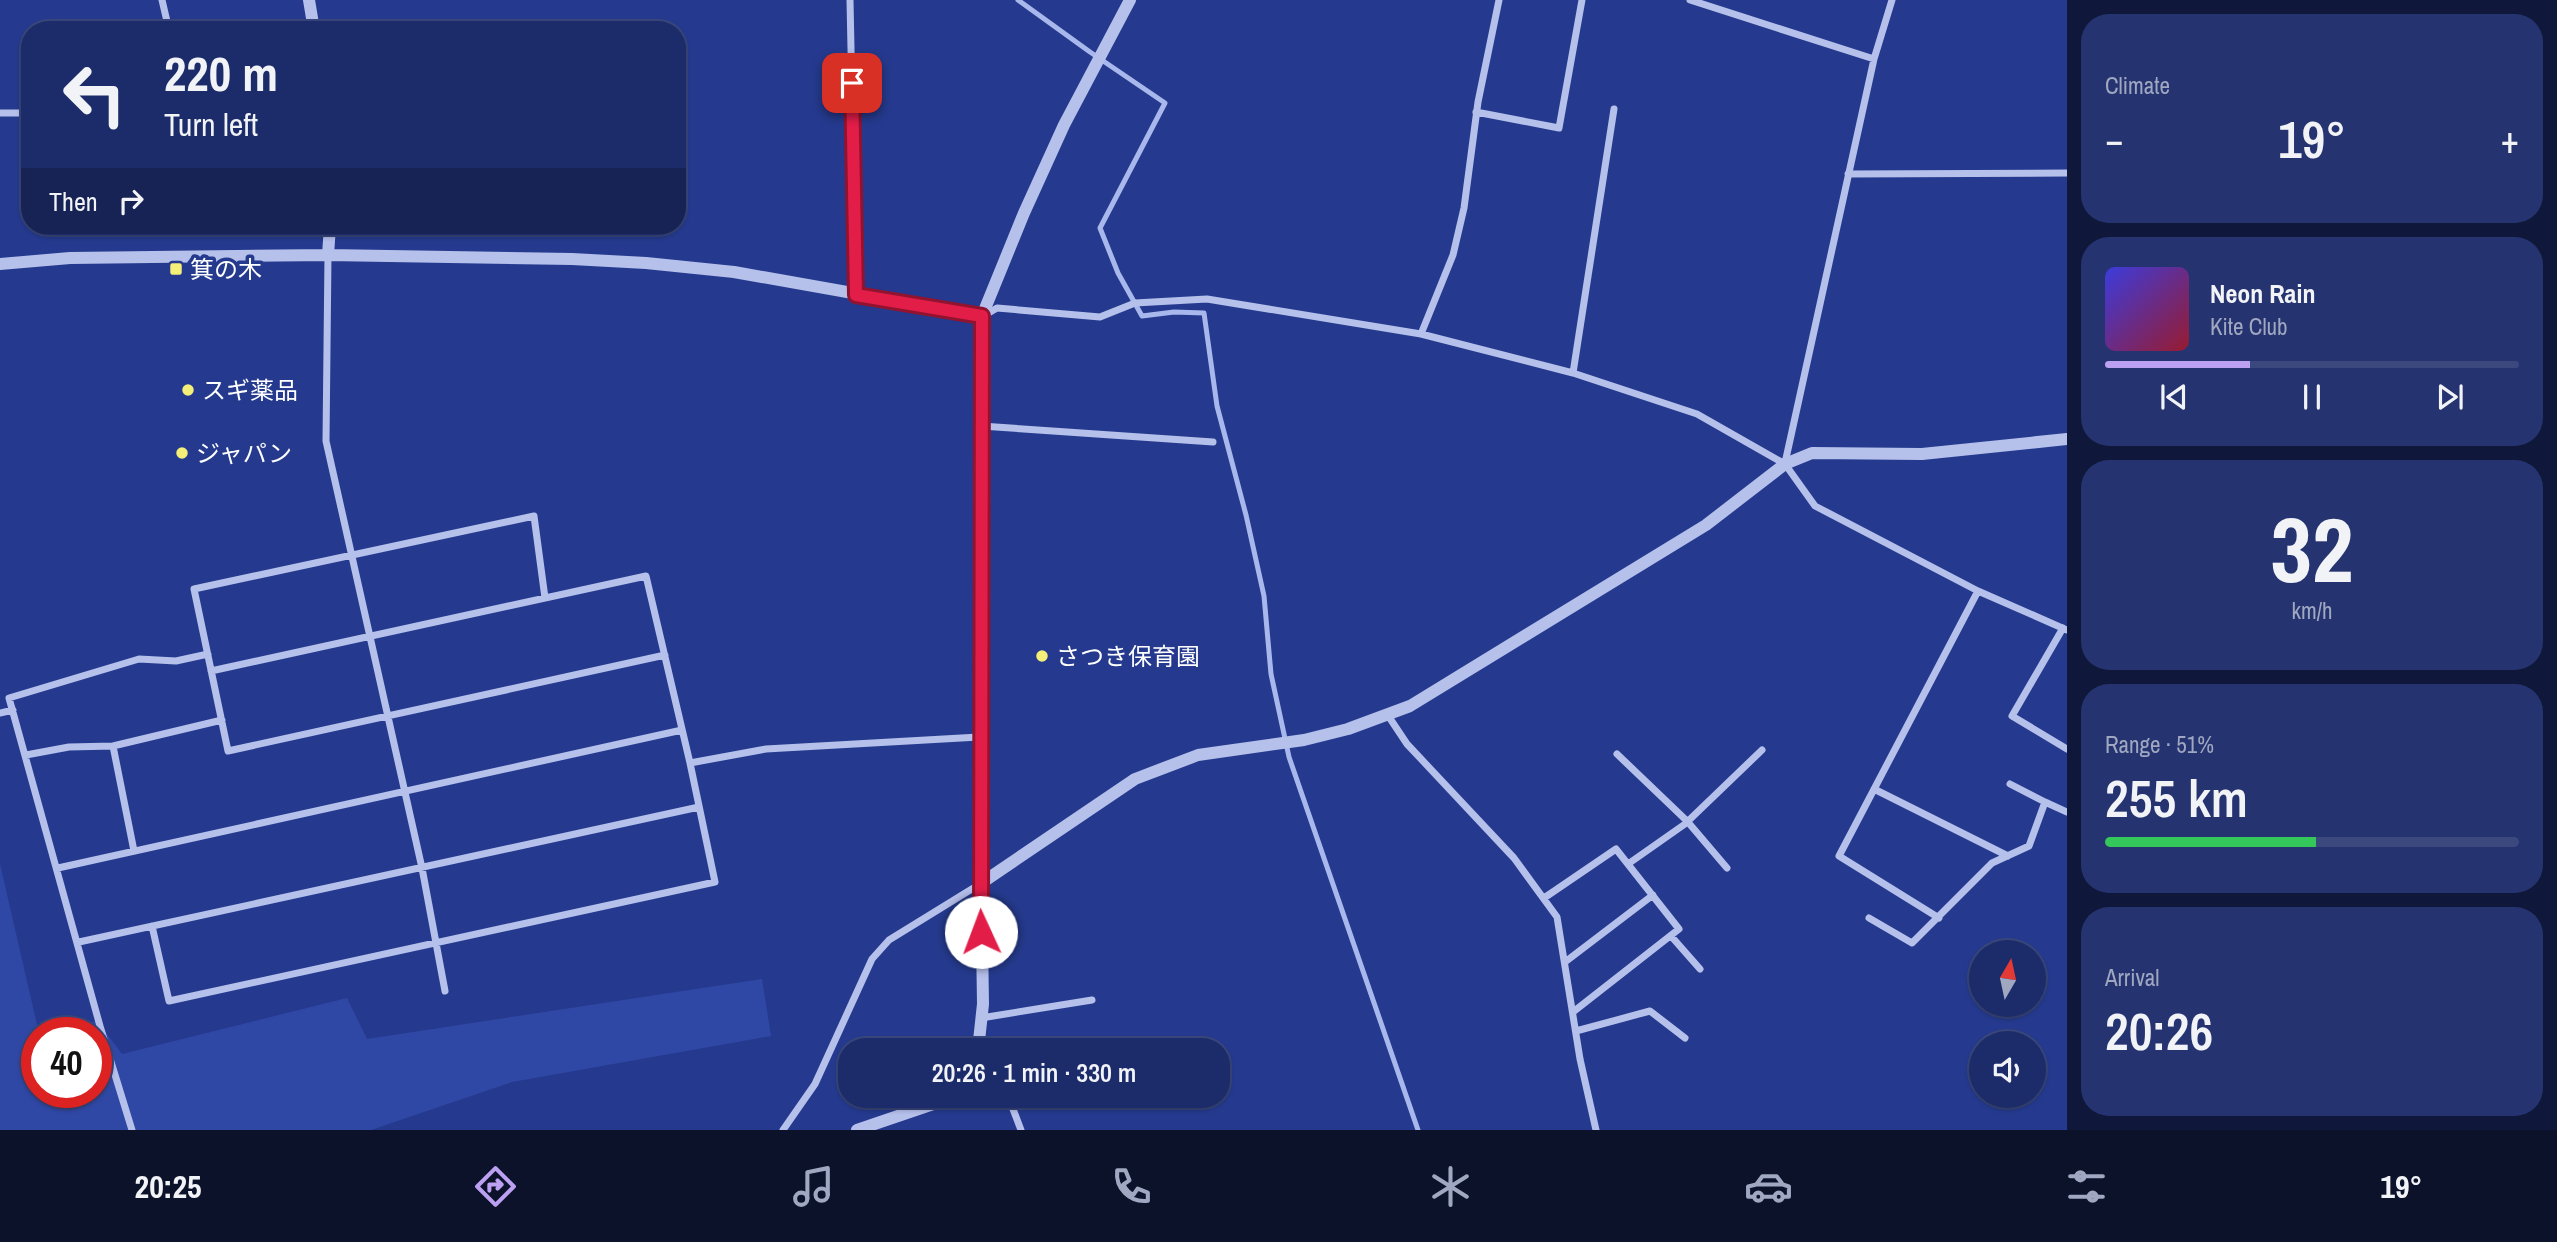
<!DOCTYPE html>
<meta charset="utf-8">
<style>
:root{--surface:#1c2c6a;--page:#253470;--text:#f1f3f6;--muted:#a0a7c1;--line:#3a487e;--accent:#bca0f2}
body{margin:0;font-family:"Archivo Narrow","Noto Sans JP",sans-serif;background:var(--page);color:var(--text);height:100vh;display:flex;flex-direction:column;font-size:26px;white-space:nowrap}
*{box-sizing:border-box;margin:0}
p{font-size:23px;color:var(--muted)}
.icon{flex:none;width:38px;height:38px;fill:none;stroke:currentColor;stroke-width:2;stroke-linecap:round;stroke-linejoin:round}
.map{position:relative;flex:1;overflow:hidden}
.sheet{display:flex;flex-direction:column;gap:14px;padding:14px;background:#0f183a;width:490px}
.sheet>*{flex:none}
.hud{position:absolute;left:21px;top:21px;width:665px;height:214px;border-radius:28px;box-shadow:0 2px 5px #0004,0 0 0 2px var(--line);background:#1c2c6a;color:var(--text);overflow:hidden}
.needle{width:46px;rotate:9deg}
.tools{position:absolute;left:1969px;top:940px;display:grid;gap:14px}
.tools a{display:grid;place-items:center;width:77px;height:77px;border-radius:50%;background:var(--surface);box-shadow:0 2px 5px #0004,0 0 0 2px var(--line);font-size:35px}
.speed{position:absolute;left:21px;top:1017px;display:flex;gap:14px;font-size:35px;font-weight:700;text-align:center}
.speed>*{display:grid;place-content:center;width:91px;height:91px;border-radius:50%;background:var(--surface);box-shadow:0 2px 5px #0004,0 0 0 2px var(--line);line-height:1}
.speed .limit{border:10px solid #d22;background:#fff;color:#111}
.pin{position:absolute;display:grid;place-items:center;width:60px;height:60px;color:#fff;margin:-30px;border-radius:14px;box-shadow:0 4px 10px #0006}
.me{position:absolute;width:77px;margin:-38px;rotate:358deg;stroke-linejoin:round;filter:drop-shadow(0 0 5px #0008)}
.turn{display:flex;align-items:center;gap:24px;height:147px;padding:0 28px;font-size:32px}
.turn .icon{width:91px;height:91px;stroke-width:2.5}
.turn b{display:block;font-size:49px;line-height:60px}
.then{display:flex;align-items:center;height:66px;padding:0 28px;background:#0003;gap:14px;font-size:26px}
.big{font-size:52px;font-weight:600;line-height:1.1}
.sheet .card{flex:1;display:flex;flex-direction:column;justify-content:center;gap:10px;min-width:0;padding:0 24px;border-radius:28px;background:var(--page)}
.sheet .dial{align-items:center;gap:0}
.dial b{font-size:91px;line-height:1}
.song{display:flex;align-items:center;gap:21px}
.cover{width:84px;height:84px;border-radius:10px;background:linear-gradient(135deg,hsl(240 70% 55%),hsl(350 70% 35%))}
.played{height:7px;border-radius:4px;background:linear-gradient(90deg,var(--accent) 35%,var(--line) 35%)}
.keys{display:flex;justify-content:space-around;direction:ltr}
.heat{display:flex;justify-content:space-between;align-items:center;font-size:38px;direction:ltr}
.charge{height:10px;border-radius:5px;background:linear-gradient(90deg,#34c759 51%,var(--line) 0)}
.trip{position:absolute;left:838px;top:1038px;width:392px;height:70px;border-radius:28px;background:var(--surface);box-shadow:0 2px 5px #0004,0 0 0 2px var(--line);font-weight:600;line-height:70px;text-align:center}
.dock{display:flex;height:112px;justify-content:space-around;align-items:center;background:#0b122a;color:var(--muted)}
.dock .icon{width:49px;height:49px}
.dock .on{color:var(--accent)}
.dock b{font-size:32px;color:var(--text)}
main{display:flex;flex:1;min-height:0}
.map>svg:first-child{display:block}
.green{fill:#3048a5;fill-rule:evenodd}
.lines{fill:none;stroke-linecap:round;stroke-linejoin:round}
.stream{stroke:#a9b8ec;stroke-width:5}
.minor{stroke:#b5c0eb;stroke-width:7}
.tertiary{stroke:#b5c0eb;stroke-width:12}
.route-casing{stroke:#92132f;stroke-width:18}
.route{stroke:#e11d48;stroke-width:12}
.poi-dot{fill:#f4ef79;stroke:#253a8e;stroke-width:2.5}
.labels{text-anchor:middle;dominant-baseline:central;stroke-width:7;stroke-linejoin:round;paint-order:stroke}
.poi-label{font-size:24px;fill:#fff;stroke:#253a8e;text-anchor:start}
</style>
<main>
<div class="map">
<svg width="2067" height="1130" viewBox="0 0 2067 1130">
<rect width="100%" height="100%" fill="#253a8e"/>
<!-- green -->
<path class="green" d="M0,864L38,1029L97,1021L122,1054L347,998L367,1039L762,979L771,1036L512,1082L371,1130H0ZM37,1032H96V1092H37Z"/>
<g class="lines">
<!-- stream -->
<path class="stream" d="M1018,0L1090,52L1165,103L1100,228L1118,273L1142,316L1174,312L1204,313L1217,406L1246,515L1264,596L1271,674L1289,757L1418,1130"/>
<!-- minor -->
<path class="minor" d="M162,0L169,30
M850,0L856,295
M1690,0L1874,59
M1476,112L1559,128L1582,0
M0,113H30
M1848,174L2067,173
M328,255L326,441L422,868L445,991
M985,315L997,308L1100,317L1135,303L1207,299L1421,334L1573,373L1697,414L1785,464L1815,506L1978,591L2067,630
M1421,334L1453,255L1464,208L1478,102L1499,0
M1573,373L1614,109
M981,426L1213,442
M1785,463L1874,59L1892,0
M545,598L534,516L194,589L228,751L665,655
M2063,628L2012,716L2067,749
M0,713L13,710
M1387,714L1407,744L1514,858L1557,917L1580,1059L1596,1130
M113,746L134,851
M1617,754L1687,821L1727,868
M26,755L69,747L113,746L222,720
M690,763L766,749L979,737
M2010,784L2045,802
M1874,789L2008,856
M1628,864L1685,824L1762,750
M58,868L682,730
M1544,898L1616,849L1679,929L1573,1012
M1869,918L1912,943L1992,863L2029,846L2045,802L2067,812
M1939,918L1839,856L1978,591
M152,926L169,1001L715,882L690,763L646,576L211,671
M1671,936L1700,969
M79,942L699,807
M1565,962L1653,895
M981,1018L1092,1000
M1576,1031L1650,1011L1685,1038
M1008,1096L1021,1130
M132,1130L100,1026L9,698L139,659L176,661L208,654
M783,1130L815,1084L872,959L889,940L980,884"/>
<!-- tertiary -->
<path class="tertiary" d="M309,0L314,30
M328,255L330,226
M0,264L70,258L328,255L572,259L646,263L734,272L982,316
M980,884L1135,779L1198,755L1304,740L1348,729L1410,706L1706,525L1785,464L1812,453L1922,454L2067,439
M978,1050L983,1004L979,737L982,316L1024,213L1064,125L1130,0
M857,1130L945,1100L950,1096"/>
</g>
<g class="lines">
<defs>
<path id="route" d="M852,83L856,295L982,316L981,932"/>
</defs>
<!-- route casing -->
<use href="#route" class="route-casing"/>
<!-- route -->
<use href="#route" class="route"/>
</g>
<!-- markers -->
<g class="poi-dot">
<rect x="169" y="262" width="14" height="14" rx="3.5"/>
<circle cx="188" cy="390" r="7"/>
<circle cx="182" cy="453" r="7"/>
<circle cx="1042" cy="656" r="7"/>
</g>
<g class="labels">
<!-- poi labels -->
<g class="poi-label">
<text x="190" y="269">箕の木</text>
<text x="202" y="390">スギ薬品</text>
<text x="196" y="453">ジャパン</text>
<text x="1056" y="656">さつき保育園</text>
</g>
</g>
</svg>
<div class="tools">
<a><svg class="needle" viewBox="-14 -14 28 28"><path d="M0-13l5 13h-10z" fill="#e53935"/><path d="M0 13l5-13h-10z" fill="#a0a7c1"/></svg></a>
<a><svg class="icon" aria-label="sound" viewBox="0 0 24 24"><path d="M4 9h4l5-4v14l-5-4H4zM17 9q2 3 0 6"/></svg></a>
</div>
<div class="speed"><div class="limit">40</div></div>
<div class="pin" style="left:852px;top:83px;background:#d93025"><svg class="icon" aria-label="arrive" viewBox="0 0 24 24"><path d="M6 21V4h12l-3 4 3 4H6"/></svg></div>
<svg class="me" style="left:981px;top:932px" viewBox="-20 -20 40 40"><circle r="19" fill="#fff"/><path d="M0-13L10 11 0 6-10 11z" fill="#e11d48"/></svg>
<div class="trip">20:26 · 1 min · 330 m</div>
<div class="hud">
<div class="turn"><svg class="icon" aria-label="left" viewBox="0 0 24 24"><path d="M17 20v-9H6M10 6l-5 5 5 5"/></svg><div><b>220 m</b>Turn left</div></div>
<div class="then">Then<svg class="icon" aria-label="right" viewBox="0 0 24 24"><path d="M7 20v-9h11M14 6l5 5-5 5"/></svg></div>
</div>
</div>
<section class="sheet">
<div class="card"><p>Climate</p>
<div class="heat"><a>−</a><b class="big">19°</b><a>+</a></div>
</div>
<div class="card">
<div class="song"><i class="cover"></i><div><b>Neon Rain</b><p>Kite Club</p></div></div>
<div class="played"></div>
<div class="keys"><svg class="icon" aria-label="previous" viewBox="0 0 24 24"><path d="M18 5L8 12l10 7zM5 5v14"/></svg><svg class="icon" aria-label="pause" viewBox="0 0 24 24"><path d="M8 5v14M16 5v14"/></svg><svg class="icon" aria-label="next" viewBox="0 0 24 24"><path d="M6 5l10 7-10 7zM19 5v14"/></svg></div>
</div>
<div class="card dial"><b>32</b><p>km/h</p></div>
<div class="card"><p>Range · 51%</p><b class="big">255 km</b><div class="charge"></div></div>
<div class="card"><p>Arrival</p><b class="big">20:26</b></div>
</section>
</main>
<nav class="dock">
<b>20:25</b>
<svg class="icon on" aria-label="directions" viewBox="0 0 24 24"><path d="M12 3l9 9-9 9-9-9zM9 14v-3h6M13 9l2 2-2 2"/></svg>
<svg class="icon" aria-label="music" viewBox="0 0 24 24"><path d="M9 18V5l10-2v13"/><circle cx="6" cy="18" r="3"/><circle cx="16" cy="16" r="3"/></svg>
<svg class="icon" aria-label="phone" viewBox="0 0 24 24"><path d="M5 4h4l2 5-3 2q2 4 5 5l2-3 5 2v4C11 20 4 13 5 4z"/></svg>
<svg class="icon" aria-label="climate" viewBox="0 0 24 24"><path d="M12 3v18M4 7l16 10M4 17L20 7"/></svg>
<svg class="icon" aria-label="car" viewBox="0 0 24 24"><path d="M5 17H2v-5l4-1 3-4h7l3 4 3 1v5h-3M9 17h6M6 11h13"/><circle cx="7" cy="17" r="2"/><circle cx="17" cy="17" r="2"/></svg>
<svg class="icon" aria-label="filters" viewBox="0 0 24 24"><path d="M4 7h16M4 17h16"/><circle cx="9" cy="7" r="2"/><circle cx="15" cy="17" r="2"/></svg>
<b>19°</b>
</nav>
